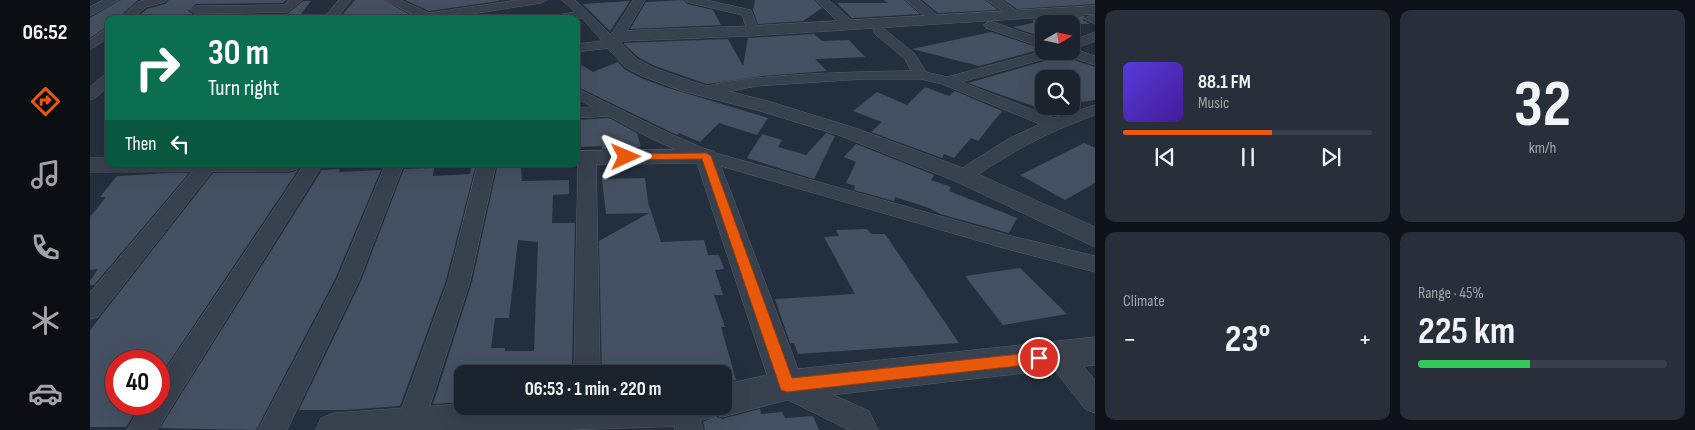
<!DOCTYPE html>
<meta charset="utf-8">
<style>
:root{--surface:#1b232e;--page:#282f3a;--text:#f1f3f6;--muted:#a0a4aa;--line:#39404a;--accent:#ea580c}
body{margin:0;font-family:"Sofia Sans Condensed",sans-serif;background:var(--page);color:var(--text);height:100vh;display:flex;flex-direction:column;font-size:19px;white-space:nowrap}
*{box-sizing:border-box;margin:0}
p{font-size:16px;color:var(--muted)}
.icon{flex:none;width:28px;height:28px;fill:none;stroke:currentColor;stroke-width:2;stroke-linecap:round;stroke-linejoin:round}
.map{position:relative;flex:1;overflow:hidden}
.panel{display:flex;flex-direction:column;gap:10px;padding:10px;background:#0f1319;width:600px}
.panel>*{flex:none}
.top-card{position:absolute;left:15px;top:15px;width:475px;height:152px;border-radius:10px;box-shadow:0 5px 20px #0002,0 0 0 1px var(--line);background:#0b6e4f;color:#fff;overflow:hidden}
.needle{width:32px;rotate:81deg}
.fabs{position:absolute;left:945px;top:15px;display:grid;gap:10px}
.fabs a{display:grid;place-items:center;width:45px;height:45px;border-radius:10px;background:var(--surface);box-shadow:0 5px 20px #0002,0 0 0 1px var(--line);font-size:25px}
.speed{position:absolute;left:15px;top:350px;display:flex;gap:10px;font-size:25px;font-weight:700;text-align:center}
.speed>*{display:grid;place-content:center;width:65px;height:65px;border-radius:50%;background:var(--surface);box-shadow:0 5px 20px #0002,0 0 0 1px var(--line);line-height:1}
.speed .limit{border:8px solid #d22;background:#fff;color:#111}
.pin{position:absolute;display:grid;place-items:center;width:42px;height:42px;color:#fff;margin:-21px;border:2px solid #fff;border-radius:50%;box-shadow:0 1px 5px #0007}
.me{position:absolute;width:55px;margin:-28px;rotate:89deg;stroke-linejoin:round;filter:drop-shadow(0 0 4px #0008)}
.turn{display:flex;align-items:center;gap:18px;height:105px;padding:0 20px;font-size:22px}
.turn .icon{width:65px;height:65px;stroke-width:2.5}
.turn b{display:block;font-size:35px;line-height:42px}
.then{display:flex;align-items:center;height:48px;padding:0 20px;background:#0003;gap:10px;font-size:19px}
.big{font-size:38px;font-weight:700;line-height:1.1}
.panel .card{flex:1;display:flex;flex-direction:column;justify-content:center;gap:8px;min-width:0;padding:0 18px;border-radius:10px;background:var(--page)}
.panel .dial{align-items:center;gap:0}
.dial b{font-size:65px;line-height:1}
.song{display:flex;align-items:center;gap:15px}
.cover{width:60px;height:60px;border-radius:8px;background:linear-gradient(135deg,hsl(250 70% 55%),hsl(260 70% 35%))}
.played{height:5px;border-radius:2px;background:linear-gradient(90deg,var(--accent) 60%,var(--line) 60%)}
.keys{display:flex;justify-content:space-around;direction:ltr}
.heat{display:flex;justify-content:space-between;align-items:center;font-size:28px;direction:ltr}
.charge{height:8px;border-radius:4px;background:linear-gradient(90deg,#34c759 45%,var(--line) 0)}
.panel .tiles{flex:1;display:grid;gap:10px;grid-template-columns:repeat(2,1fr)}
.trip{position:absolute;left:364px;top:365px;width:278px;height:50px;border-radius:10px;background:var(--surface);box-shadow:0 5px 20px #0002,0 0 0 1px var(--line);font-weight:700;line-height:50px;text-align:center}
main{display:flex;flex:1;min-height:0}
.tab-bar{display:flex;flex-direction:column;width:90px;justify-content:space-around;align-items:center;background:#0b0e12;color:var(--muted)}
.tab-bar .icon{width:35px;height:35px}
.tab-bar .on{color:var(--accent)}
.tab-bar b{font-size:22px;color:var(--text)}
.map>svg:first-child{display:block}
.building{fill:#455162;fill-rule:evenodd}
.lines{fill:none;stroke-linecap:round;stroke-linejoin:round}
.minor-casing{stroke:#565f6c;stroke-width:1}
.tertiary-casing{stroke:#565f6c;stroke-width:1}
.minor{fill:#38414e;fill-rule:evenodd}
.tertiary{fill:#38414e;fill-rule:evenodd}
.route{fill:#ea580c;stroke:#983908}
</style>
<main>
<nav class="tab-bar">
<b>06:52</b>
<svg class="icon on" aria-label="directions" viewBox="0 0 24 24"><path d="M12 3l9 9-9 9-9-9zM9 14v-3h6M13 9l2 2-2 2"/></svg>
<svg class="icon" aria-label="music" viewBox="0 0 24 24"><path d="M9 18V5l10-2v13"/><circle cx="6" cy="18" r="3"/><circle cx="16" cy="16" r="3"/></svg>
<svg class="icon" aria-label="phone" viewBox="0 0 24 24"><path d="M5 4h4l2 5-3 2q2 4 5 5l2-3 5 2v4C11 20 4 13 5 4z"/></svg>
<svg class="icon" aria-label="climate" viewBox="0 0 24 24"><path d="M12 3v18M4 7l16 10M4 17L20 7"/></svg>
<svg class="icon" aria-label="car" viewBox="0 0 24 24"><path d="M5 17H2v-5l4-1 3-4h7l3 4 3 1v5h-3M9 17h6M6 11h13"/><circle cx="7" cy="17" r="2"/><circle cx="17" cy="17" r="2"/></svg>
</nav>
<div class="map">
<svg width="1005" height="430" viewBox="0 0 1005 430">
<rect width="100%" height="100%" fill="#242f3e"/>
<!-- building -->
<path class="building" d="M31,0H48L27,19H19V25L0,38V18Z
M79,0H196L193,3L106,4L98,11L106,16L197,14L213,1H221L207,19H181L182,17L45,19L57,9L75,4Z
M265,0H294L327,19H249Z
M315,0H409V1L339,11Z
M593,0L597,4L623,10L631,25L540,29L556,2Z
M665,0H724L732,8L713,21L668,24L663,10Z
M794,0H814L830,14L762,18L747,3H798Z
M832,0H895L908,10L848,13Z
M914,0H1005V4L927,9Z
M540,1L520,31L493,4Z
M995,16L993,20L1000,24H953L954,38L923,27L943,23V20Z
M901,32L952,49L889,66L822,49Z
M724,34L732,41L759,40L775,57L725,59L737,71L673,76L617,84L565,66L548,57L533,43L638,39L653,66L658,38Z
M972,56L1005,67V100L993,102L981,96V79H954V110L878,83Z
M486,62L503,72L528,62L534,69L551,78L575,87L678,118L667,135L629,123L610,142L589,133L587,135L486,86Z
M835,87L859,96L865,91L912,111L888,141L881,138L864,158L854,154L852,158L781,132L792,122L763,111L787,92L817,105Z
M519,118L547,133L551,147L512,149V146L486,147V120Z
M736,133L745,136L724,179L657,158L672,134L692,140L688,147L716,155Z
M994,143L1005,148V183L975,200L930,175Z
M766,144L844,175L841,180L861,187L859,191L927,218L919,233L850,214L839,208L805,197L804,201L764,190L765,186L756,183L766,162L754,157Z
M344,168L343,176L380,174L381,168H385L356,280L310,406L255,410H209L271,281L314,169Z
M407,168H431L432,181L479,180V194L463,195L462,223H485L482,366L443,367V374H372V402L343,404L382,282ZM428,240L448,242L444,351H415V348H401L405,318H419Z
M250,169L249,172L291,170L245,279L166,430L70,428L232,170Z
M208,170L69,377V361H26V404H50L36,427H0V330L123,173H199Z
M81,173H99L4,285H0V281L8,269L0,270V217L16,197H10L27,176Z
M555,178L558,202L571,242L614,240L618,255H629L634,269L625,270L633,295H624L635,327H631L646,380L632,383V374H512L509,241L559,213L516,214L512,179Z
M777,229L781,234H795L869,343L708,354L704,343H700L685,299L765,294L734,237L749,236L746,230Z
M930,268L977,314L913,325L875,276Z
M670,409L671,414L692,412L695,418L723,416L729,430H615L613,422L625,416L632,419Z"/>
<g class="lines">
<defs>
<path id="minor" d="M14,0H29L0,16V7Z
M55,0H77L75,2L56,7L42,19H29L48,2Z
M199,0H212L197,12L106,14L100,10L106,6L194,5Z
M249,0H261L246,19H234Z
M296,0H311L339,13L428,0H457L451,3L350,19H331Z
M472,0H485L521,35L543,0H555L532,39H525L529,44L527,47L486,52V44L512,41L492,18L460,19L462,16L485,12Z
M595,0H616L661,10L669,31L667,34H659L652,15L597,2Z
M726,0H739L763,22L765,25L763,28H755Z
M816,0H829L853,20L851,23H843Z
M897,0H911L933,15L931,18H923Z
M1001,15L1005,16V24L995,19Z
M900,21L954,40V48L896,28L894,25Z
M19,27V37L0,50V40Z
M789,27L793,28L825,54L836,72L857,77L954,51H981V41L1005,32V41L984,49L1005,56V65L972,54L871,82L964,118L1005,105V115C955,133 923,151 880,180H866L864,176L866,172L918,139L950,124L852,84L831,79H774L666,86L615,97L607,92C620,74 792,71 821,71L815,59L785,34L783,31L785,28Z
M19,74V86L5,98L0,100V87L14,75Z
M486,88L574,131L622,152L917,235L1005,256V272L917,249L610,160L562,139L519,116L486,118V108L503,107L486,98Z
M497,153L503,154L506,158L510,374H484L488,158L491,154Z
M109,164L127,165L8,317L0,319V293Z
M215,164H233L67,430H37L52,404H69V380Z
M296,164H314L269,280L197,430H168L247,280Z
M388,164H406L380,281L332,430H304L358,281Z
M969,345L978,348L1005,380V413L995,409L960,364L956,356L960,348Z
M697,374L779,411L788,430H759L688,395L684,386L688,377Z
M582,406H606L613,430H585L580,410Z"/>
<path id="tertiary" d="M1005,6V14L659,36L532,41L531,43L547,59L564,68L606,83L681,102L765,128L881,171L1005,227V247L865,181L751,136L667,110L592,91L552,76L535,67L514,44L521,33L527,31L659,26Z
M616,149L624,151L627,156L708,369L1005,337V365L697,400L632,417L624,414L622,417L594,426L474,430H226L231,418L244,413L372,404V406H632V385L677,375L607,163L486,165L482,164H486V151Z
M0,158H19V164H210L207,169L199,171L0,172Z"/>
</defs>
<!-- minor casing -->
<use href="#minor" class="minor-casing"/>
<!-- tertiary casing -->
<use href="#tertiary" class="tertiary-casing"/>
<!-- minor -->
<use href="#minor" class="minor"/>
<!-- tertiary -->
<use href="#tertiary" class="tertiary"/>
</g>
<!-- route -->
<path class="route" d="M616,153L621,156L702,378L949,352L954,354L956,358L954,363L697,392L691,390L612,159L536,160L531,157L536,154Z"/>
</svg>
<div class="fabs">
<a><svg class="needle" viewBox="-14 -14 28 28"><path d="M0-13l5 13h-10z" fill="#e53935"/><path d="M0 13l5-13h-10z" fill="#a0a4aa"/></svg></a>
<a><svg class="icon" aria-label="search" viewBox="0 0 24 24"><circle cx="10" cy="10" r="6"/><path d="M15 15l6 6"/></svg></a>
</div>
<div class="speed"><div class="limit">40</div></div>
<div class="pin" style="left:949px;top:358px;background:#d93025"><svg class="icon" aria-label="arrive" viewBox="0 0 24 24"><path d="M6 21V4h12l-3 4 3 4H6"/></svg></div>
<svg class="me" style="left:536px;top:157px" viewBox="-20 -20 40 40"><path d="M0-17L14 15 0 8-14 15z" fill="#ea580c" stroke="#fff" stroke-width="4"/></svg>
<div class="trip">06:53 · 1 min · 220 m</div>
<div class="top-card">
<div class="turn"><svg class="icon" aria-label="right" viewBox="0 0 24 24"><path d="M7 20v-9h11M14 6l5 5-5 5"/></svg><div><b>30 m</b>Turn right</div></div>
<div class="then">Then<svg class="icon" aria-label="left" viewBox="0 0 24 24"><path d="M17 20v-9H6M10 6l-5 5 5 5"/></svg></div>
</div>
</div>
<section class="panel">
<div class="tiles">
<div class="card">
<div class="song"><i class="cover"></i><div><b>88.1 FM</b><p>Music</p></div></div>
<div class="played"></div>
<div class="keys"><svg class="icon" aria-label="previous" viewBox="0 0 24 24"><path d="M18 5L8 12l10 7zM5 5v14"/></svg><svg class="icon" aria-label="pause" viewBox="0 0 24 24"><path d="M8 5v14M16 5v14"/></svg><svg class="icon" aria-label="next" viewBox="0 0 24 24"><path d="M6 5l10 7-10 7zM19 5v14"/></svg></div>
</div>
<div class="card dial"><b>32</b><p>km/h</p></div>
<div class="card"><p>Climate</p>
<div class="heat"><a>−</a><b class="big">23°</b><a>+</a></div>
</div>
<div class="card"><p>Range · 45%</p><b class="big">225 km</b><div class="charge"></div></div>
</div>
</section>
</main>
